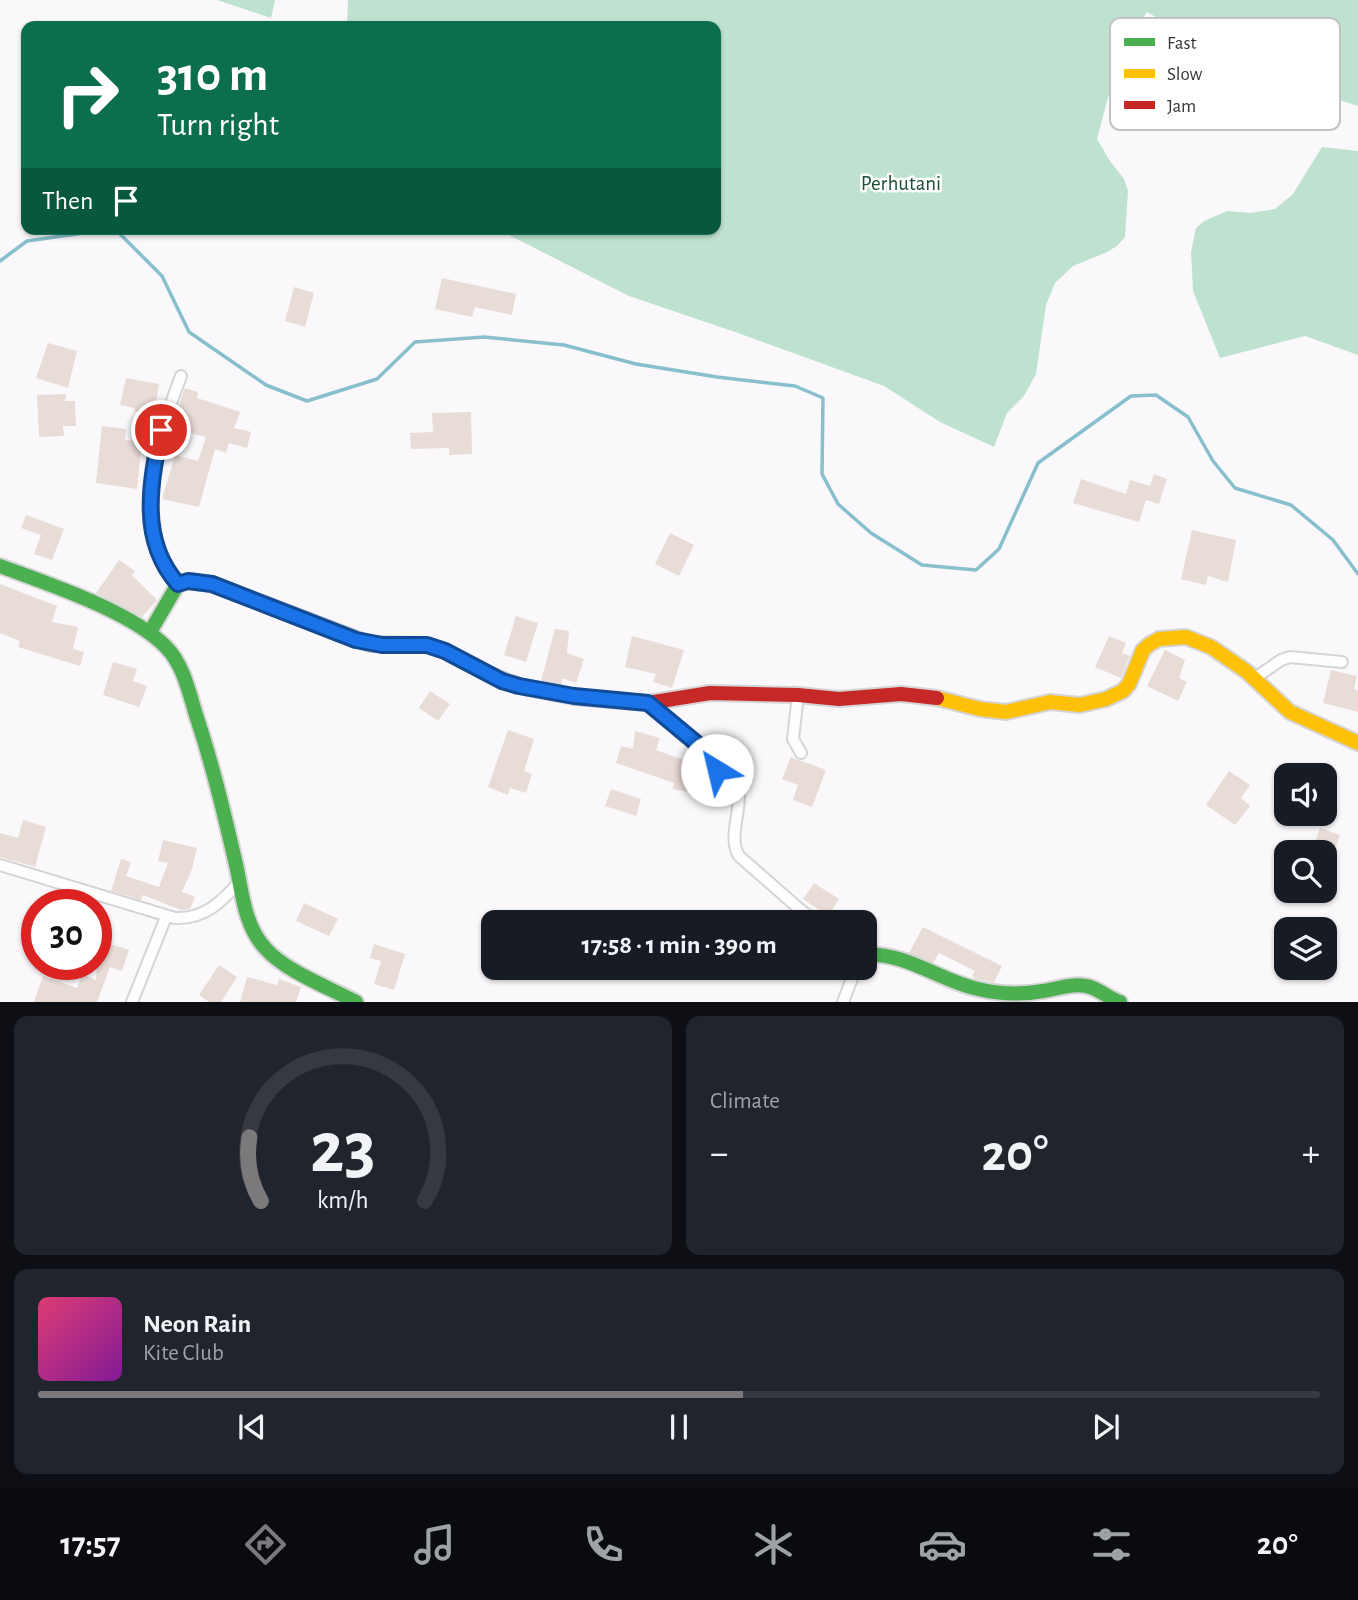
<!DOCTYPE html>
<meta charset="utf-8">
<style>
:root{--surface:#171b24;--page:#20242c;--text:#f1f3f6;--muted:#9ea1a6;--line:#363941;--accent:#7b797b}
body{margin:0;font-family:"Alegreya Sans",sans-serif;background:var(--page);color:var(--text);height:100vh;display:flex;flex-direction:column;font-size:26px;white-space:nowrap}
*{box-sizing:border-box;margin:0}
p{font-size:23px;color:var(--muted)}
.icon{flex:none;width:38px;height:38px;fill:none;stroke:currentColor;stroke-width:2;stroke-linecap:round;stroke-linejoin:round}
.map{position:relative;height:1002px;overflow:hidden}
.panel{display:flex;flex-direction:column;gap:14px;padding:14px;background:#0d0f14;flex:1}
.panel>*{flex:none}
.guide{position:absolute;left:21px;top:21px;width:700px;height:214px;border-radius:14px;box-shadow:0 2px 5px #0004;background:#0b6e4f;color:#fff;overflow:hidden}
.tools{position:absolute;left:1274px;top:763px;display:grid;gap:14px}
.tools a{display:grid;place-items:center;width:63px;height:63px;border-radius:14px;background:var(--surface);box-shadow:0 2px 5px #0004;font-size:35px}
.speed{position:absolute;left:21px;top:889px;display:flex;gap:14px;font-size:35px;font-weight:700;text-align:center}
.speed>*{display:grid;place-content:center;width:91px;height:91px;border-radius:50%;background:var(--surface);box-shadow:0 2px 5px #0004;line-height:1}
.speed .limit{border:10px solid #d22;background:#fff;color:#111}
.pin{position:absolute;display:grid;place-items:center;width:60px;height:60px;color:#fff;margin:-30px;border:4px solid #fff;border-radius:50%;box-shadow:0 2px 7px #0007}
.me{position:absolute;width:77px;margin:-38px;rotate:324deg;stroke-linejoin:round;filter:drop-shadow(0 0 5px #0008)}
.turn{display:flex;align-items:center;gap:24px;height:147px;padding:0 21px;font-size:32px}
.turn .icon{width:91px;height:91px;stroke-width:2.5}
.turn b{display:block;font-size:49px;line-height:60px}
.then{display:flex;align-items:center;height:66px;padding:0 21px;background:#0003;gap:14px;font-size:26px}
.big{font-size:52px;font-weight:700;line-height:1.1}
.panel .card{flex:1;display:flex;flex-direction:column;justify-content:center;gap:10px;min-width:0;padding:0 24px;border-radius:14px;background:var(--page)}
.panel .dial{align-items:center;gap:0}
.dial svg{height:182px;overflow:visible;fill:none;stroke:var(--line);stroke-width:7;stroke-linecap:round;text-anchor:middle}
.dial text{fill:var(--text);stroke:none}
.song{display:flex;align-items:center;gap:21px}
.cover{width:84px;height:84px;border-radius:10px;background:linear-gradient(135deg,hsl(340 70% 55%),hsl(290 70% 35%))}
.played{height:7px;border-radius:4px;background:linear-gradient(90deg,var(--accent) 55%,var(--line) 55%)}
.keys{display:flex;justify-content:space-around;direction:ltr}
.heat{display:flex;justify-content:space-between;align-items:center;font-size:38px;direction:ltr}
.panel .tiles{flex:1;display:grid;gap:14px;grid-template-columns:1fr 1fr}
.card:last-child{grid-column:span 2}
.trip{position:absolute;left:481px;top:910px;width:396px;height:70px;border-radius:14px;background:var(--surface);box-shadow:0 2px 5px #0004;font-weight:700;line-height:70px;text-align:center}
.tab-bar{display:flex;height:112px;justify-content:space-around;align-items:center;background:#090b0e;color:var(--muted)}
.tab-bar .icon{width:49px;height:49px}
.tab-bar .current{color:var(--accent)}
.tab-bar b{font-size:32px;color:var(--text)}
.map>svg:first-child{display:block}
.forest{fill:#bfe2d0}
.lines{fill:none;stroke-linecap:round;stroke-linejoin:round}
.stream{stroke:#87bfcc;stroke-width:3.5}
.building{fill:#e8dcd6}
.street-casing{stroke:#d6d5d6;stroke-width:14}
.fast-casing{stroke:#d6d5d6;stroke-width:18}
.slow-casing{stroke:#d6d5d6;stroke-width:18}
.jam-casing{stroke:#d6d5d6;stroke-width:18}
.street{stroke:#fefefe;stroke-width:10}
.fast{stroke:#4caf50;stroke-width:14}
.slow{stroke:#ffc107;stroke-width:14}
.jam{stroke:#c62828;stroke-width:14}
.route-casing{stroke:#114b97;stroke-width:18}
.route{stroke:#1a73e8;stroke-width:12}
.labels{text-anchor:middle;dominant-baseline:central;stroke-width:5;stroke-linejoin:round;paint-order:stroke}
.park-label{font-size:21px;fill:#1e4f38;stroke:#fff}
.key{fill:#fff;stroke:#c3c2c3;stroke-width:2}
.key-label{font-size:19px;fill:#363436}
</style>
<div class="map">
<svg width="1358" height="1002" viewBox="0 0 1358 1002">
<rect width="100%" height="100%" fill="#faf8fb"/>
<!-- forest -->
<path class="forest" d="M217,0H275L271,18Z
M348,0H1358V106L1336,99L1310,73L1251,56L1229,46L1215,45L1192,38L1147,12L1120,53L1097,139L1110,161L1124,179L1128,191L1125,237L1117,246L1107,252L1073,266L1055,283L1046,305L1036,374L1024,396L1007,413L994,447L940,422L884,386L738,333L629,296L497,229H716V26H347Z
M1322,147L1358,151V355L1305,336L1220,358L1193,291L1191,252L1196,228L1204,221L1227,211L1251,213L1275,209L1293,194Z"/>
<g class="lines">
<!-- stream -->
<path class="stream" d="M115,229L162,276L189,332L266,385L307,401L377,379L415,342L484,337L564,345L636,364L717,377L795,386L823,398L822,474L838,504L871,533L922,565L976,570L999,549L1038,463L1131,396L1156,395L1188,417L1213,461L1235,488L1291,505L1333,540L1358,574
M0,261L27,241L112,229"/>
</g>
<!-- building -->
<path class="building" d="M442,278L516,294L512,315L475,307L472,317L435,309Z
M294,287L314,293L305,327L285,321Z
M48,343L77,351L68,388L36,378Z
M126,378L159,384L154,415L134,411L135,408L120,405Z
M185,388L198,392L197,398L240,412L234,428L251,432L247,448L229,443L226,453L215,449L199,507L162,499L175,455L198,461L206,437L171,428Z
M66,394L65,401H75L76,426H63L64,436L39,437L37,395Z
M471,412L472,454L449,455V448L411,449L410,433L433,432L432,413Z
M102,426L126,429L125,440L142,442L137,489L96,483Z
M1154,474L1167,479L1159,504L1146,500L1139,522L1073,503L1081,479L1126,494L1130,480L1150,486Z
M26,515L64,529L52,560L34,554L41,535L21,528Z
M1192,530L1236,540L1228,582L1208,576L1206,585L1181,579Z
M670,533L694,545L679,576L655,564Z
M119,560L135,571L132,575L157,600L142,617L96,593Z
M0,584L57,606L52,622L78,627L73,649L84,652L80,666L18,647L20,641L0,633Z
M516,616L538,623L526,662L504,655Z
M555,629L569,631L567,653L584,659L576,683L562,678L561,685L541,681Z
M632,636L684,650L672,688L653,682L656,674L625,667Z
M1109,636L1126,643L1122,653L1130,656L1121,678L1095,667Z
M1165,650L1185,660L1179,678L1187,682L1178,701L1147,686Z
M113,662L137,669L133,681L147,686L139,707L103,695Z
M1331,670L1357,676L1354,689L1358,690V712L1323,703Z
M430,691L450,704L438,721L419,708Z
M508,730L534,739L524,771L532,774L526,793L510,788L508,795L488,787Z
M635,731L660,738L656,750L678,758L698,761L693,793L673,789L674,783L616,763L621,746L633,749Z
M791,757L826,770L812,807L793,800L798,785L782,779Z
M1229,771L1250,785L1241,798L1250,806L1235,825L1206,805Z
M611,789L641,799L636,816L605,806Z
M23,820L46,827L35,867L0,857V833L18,838Z
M1320,828L1340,835L1326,872L1325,852H1311Z
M163,840L197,848L192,869L182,892L195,897L190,909L181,910L143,895L141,900L111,891L121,859L131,862L126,876L159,887L168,863L158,861Z
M814,883L839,899L828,916L803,899Z
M304,903L338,919L329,936L296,921Z
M923,927L1002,966L994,982L976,979L972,976L975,971L939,953L933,963L909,953Z
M98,940L129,950L122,971L110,967L97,1002H34L43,976L77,988L82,974L96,980Z
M374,944L405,954L394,990L374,984L381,961L370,958Z
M219,965L237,977L221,1002H209L199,995Z
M247,977L277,985L279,979L301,987L296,1002H240Z"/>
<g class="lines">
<defs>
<path id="street" d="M178,584C126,526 157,440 181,376
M1255,678L1281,660L1290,657L1342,662
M798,695L793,739L801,753
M648,703L701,747L711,765L738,787C743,809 727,836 739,856L803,912L819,922
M0,865L175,918C204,919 221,903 239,882
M132,1002L166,917
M843,1002L856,968"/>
<path id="fast" d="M0,566C48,584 131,611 166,647C183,664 189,692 196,715C213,766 225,817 237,869C242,895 246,928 265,948C285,971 328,987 356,1002
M150,632L178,584L188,581L212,584L370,644L427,645L445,651L489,674
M864,955C904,951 940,981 978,989C999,994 1021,995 1043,991C1057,989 1071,983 1086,986C1098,988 1108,998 1120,1002"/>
<path id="slow" d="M937,698L980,709L1006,712L1050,702L1080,705L1106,699L1123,691L1129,684L1143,650L1150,644L1159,639L1186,637L1211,647L1246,671L1290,712L1358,743"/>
<path id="jam" d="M489,674L519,686L574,697L648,703L710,693L798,695L839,699L901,694L937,698"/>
</defs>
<!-- street casing -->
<use href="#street" class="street-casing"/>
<!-- fast casing -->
<use href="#fast" class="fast-casing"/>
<!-- slow casing -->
<use href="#slow" class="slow-casing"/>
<!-- jam casing -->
<use href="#jam" class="jam-casing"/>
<!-- street -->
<use href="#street" class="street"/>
<!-- fast -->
<use href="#fast" class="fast"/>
<!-- slow -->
<use href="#slow" class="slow"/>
<!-- jam -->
<use href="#jam" class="jam"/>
</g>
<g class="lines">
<defs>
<path id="route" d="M161,430C150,484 139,540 178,584L188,581L212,584L356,640L382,645H427L445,651L502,681L519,686L574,696L648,703L701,747L711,765L717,770"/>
</defs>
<!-- route casing -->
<use href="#route" class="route-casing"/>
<!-- route -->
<use href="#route" class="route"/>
</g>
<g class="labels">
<!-- park labels -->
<g class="park-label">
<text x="901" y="183">Perhutani</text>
</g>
</g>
<!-- legend -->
<rect x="1110" y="18" width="230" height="112" rx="10" class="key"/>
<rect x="1124" y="38" width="31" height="8" fill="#4caf50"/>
<rect x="1124" y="69" width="31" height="9" fill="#ffc107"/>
<rect x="1124" y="101" width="31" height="8" fill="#c62828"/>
<g class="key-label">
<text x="1167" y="49">Fast</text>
<text x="1167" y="80">Slow</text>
<text x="1167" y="112">Jam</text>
</g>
</svg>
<div class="tools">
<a><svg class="icon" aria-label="sound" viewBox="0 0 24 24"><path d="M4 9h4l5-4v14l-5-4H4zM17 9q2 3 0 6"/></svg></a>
<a><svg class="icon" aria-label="search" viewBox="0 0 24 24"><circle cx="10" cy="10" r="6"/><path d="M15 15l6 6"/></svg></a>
<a><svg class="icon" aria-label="layers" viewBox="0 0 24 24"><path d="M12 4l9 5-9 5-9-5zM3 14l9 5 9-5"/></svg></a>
</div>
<div class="speed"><div class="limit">30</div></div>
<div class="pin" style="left:161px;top:430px;background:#d93025"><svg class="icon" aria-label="arrive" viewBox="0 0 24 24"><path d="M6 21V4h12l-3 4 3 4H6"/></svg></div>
<svg class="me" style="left:717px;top:770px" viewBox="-20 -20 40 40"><circle r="19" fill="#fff"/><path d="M0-13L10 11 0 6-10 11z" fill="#1a73e8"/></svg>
<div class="trip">17:58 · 1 min · 390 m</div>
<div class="guide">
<div class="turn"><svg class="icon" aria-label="right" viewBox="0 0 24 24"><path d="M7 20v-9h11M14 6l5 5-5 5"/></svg><div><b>310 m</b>Turn right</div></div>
<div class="then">Then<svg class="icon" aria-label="arrive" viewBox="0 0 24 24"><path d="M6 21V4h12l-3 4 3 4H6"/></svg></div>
</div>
</div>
<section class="panel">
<div class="tiles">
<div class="card dial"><svg viewBox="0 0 100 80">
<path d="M14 69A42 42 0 1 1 86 69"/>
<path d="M14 69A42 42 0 0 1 9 41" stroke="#7b797b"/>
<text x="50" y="56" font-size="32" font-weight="700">23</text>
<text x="50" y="72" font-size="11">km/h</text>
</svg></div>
<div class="card"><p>Climate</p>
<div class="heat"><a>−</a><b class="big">20°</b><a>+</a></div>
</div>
<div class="card">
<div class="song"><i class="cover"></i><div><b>Neon Rain</b><p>Kite Club</p></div></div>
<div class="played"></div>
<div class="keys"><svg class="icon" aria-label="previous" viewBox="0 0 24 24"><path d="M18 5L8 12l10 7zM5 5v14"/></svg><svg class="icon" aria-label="pause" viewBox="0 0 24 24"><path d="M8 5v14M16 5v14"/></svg><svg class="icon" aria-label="next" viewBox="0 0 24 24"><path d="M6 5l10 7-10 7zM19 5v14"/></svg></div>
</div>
</div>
</section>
<nav class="tab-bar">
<b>17:57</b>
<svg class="icon current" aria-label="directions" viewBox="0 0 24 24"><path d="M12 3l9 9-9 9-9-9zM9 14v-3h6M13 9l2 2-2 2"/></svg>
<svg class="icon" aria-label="music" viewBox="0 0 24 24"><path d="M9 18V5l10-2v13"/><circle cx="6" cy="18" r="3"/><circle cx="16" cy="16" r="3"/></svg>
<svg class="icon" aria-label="phone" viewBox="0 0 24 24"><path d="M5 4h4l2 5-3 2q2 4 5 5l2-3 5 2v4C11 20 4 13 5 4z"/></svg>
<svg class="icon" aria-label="climate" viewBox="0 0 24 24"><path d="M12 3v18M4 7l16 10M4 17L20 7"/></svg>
<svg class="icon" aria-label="car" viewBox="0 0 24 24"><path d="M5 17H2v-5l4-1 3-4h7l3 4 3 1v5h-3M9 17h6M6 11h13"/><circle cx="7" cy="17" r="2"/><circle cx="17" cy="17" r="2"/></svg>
<svg class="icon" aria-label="filters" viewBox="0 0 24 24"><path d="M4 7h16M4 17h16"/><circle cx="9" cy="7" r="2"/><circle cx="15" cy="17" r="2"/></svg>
<b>20°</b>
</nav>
